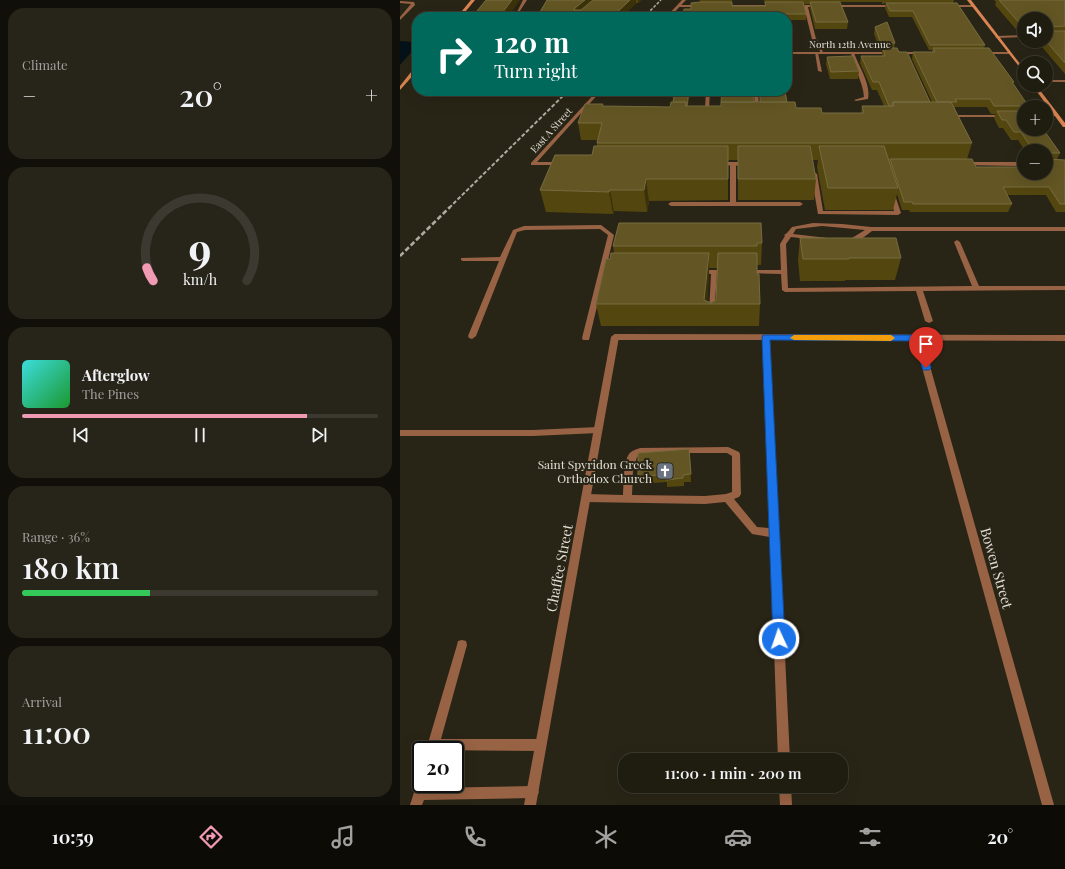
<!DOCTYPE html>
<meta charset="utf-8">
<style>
:root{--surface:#1f1c10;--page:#272519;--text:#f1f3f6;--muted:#a1a19f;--line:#3c3a30;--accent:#f19ab3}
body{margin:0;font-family:"Playfair Display",serif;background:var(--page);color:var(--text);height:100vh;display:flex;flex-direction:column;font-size:15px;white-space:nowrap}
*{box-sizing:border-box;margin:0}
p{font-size:13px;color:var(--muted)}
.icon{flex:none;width:22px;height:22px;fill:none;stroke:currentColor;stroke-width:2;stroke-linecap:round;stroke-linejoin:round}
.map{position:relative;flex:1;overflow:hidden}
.drawer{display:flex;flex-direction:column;gap:8px;padding:8px;background:#110f09;width:400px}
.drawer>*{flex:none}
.top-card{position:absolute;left:12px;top:12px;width:380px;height:84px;border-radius:16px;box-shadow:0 4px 16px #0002,0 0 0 1px var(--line);background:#00695c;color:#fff;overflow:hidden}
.tools{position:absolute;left:617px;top:12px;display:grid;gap:8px}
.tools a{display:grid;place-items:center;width:36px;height:36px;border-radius:50%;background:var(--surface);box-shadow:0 4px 16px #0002,0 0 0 1px var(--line);font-size:20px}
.speed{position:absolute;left:12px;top:741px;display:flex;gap:8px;font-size:20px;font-weight:700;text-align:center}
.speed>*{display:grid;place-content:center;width:52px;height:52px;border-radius:50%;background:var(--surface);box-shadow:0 4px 16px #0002,0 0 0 1px var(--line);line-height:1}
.speed .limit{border:2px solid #111;border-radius:6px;background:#fff;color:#111}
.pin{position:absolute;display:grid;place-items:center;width:34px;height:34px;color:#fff;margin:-41px -17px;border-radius:50% 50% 50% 0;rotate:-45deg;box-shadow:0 0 4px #0007}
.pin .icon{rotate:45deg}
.me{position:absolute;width:44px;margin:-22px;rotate:357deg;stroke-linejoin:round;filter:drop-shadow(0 0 3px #0008)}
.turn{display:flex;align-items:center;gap:14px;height:84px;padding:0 16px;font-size:18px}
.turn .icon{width:52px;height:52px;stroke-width:2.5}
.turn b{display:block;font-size:28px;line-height:34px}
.big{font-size:30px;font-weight:600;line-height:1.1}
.drawer .tile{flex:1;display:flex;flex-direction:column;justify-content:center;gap:6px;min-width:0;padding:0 14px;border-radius:16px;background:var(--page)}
.drawer .dial{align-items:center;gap:0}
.dial svg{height:104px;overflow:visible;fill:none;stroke:var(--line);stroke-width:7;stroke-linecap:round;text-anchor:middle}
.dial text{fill:var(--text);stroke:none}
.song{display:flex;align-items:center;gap:12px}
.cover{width:48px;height:48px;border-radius:6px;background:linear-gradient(135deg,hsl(180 70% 55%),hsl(130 70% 35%))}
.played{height:4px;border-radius:2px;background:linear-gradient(90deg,var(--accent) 80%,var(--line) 80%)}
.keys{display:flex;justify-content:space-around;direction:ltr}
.heat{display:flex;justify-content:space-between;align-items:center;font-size:22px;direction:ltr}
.charge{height:6px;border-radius:3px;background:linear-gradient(90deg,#34c759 36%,var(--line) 0)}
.trip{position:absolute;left:218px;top:753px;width:230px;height:40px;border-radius:16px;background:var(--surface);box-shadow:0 4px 16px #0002,0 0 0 1px var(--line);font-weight:600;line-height:40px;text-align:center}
.dock{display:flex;height:64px;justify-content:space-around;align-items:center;background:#0c0b06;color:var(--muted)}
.dock .icon{width:28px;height:28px}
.dock .current{color:var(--accent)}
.dock b{font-size:18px;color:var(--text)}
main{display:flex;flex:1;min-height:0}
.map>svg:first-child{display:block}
.water{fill:#051219}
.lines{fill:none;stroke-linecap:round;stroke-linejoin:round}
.lane{fill:#986244;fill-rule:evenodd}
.street{fill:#986244;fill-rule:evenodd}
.secondary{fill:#d98452;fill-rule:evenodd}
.rail-far2{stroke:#aeaaa0;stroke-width:1.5;stroke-dasharray:3 1.5;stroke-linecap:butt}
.rail-far1{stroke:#aeaaa0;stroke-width:2;stroke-dasharray:4 2;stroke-linecap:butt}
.rail{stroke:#aeaaa0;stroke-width:2.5;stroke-dasharray:5 2.5;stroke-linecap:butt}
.wall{fill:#54460f;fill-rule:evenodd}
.shaded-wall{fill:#3c3209}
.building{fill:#635624;stroke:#776c40}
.route{fill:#1a73e8;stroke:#114b97}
.slow{fill:#f59e0b}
.labels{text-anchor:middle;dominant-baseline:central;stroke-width:4;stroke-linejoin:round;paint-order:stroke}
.far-street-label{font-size:10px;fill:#e2dfd6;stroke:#292516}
.poi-label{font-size:12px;fill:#e2dfd6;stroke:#292516;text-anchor:end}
.near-street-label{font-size:14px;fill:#e2dfd6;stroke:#292516}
</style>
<main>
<section class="drawer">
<div class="tile"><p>Climate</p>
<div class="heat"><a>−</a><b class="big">20°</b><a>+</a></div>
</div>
<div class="tile dial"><svg viewBox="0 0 100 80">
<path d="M14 69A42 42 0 1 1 86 69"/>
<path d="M14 69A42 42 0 0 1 9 59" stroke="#f19ab3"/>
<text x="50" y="56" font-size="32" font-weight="700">9</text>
<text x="50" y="72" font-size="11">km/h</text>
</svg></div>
<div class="tile">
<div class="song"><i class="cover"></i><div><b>Afterglow</b><p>The Pines</p></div></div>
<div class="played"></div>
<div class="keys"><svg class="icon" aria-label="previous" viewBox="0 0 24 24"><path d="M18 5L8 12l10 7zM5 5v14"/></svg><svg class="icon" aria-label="pause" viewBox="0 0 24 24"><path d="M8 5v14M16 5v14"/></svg><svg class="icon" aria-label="next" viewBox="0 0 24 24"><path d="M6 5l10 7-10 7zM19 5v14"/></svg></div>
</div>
<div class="tile"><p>Range · 36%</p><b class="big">180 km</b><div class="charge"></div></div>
<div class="tile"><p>Arrival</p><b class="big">11:00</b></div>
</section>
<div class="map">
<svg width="665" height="805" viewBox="0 0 665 805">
<rect width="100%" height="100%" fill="#292516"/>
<!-- water -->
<path class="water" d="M0,41L13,42L16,45L15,48L0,65Z"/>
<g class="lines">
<!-- lane -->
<path class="lane" d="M123,0H127L118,14H116Z
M279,5H300L302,6L300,7H278Z
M322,5H374L376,6L374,7H321Z
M394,5H420L422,6L408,7L416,39L421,43L423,54H421L417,43L412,39L404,7H393Z
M432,5H496L498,6L496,7H431Z
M548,5H573L575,6L573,7H547Z
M624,35V37L597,38L595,37L597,36Z
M415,52L418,53L422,72L418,71Z
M451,52L454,53C459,67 471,84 468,99L456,101L454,100L464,97C463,80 452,67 451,52Z
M646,80H665V82H646Z
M306,91H310L309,109L307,110L305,109Z
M354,91H358L359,108L357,109L355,108Z
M646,114H657L659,115L657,116H646Z
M547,115H624V117H547Z
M333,162L336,164V202H400L403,204L400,206H271L268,204L271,202H330V164Z
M414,172L417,174L423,211H494L488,192L491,190L494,192L501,213L498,215L418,214L411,174Z
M215,334L665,335V341L370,340L390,760H378L370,537L352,534L325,502L305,504L186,502L183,501L181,498L183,495L186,494L223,495C224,483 223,463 229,454C231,451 237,449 240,448L328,447L339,452L340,454L341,494L339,497L334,499L357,527L369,528L362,340H215L211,337ZM244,453H327L332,456V492L326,494L305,496L232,495L233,471L237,457Z
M198,427L201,428L202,430L201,432L198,433L133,436H0V430H133Z
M62,640L66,641L67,645L41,739H140L144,741L146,745L144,749L140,751L26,750L57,645L58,641Z
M21,778V784H28L27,788L133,786L137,788L139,792L137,796L133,798L24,800L22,805H10L18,780Z
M379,786H391L392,805H380Z"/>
<!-- street -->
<path class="street" d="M282,0H286L270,17H266Z
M0,1L14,2L15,5L0,20V17L11,4L0,3Z
M387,52H524L526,53L524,54H387Z
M582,52H609L611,53L609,54H581Z
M197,91H201L137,162H160L163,164L162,165H131V163Z
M318,162H348L351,164L348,166L316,165L315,164Z
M564,162H624V166L562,165L561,164Z
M413,223L442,224L471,227H665V231H472C464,237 456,244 445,242V240L452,238L465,230L422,226L396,229L393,234L436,239L437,240L434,242L391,237L386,244L388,288L572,286L554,242L557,240L560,242L579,286H665V290L523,291L533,321L529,323L525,321L516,291L385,292L382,290L381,274L345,273V271L347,270H381L380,244L385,236L384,235L387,233L392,227Z
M201,225L214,235L189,340H183L182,338L208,235L200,229L125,230L117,232L76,336L72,339L69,338L68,336L99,261H63L61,260V258L100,257L113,230L124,226Z
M299,270H327L330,272L327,274H317L314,315H310L309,313L311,274L297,273V271Z
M215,334L219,337L136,805H124L211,337Z
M518,335L522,338L654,805H642L514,338Z"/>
<!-- secondary -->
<path class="secondary" d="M71,0H75L61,17H57Z
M567,0H571L624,69V73Z
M15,67H17V71L0,90V86Z
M632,85H636L665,123V127H663Z"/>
<!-- rail-far2 -->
<path class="rail-far2" d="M244,17L261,0"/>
<!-- rail-far1 -->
<path class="rail-far1" d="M49,208L168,91"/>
<!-- rail -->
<path class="rail" d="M0,256L50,207"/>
</g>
<!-- wall -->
<path class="wall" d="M147,0H241L238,3H236L222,17H137Z
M300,0H332V6H365L364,0H554L553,3L585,45L584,48L614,82L613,84L629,107H624V129L660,153L657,159L665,160V212H656L646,195H607L612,204L608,212H510L509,210H502L497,194L493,210H425L417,167L418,160H413L416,179L414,200H338V160H328V200L249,201L247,212L214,211L213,214L146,212L140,190L192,155L197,146V143L198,140H181L178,123L203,106L270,107L273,102L275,91H290L288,106H321L354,101L355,102H360V91H385L387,102L396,108L422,113H461L462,106H484L477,90H472L460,63L461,56H482V50H480L474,34L475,27L495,43L494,48L499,52L530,102H532L512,59L513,52H532V50H529L512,17H489L485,8L486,3L482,4V2H438L448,22L447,29H415L410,8V4H404L406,14V20H387V17H283L291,9L300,2ZM555,107H587L591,114H596L594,118L599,128H603L611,140H618L625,151H646V173L621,165V167H576L567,159L572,143L555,109Z
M594,0H665V74L637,41H646V19H624V33H619L595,5L596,2Z
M387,54L389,64V71H387Z
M427,57L459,71L458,79H430L426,64Z
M400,238L501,258L495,280H445V281H400L398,260Z
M362,243L361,265H357V274L360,304L359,326H201L196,304L214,253L213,246ZM309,268H317L316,300L311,303L307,301L309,276Z
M290,457L291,482H284V486L267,487V482L239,484L238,477Z"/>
<!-- shaded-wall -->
<path class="shaded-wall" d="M112,0H120L108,17H99Z
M185,0H196L176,16L174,10L175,8Z
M230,0H236V3L222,17H212Z
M238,0H241L238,3Z
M289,91H290L287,114V106Z
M246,179L249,201L247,212L244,190Z
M210,190L214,211L213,214L209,192Z
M309,253V276L307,304L304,300Z"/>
<!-- building -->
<path class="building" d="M86,0H112L99,17H72Z
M147,0H185L175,8L174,10H181L193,0H230L212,17H167L154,16L155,17H137Z
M599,0H665V26L648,27L649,31H665V63L646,41V19H624V26H622Z
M300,2H332V6H366L365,2H403L406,14H378V17H283L284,9H291V3Z
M410,2H440L448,22H416Z
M486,3H557L585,45H530L513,11H490Z
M487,22L495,43H481L475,27Z
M483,48H497L499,52H507L530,102H493L492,106H489L479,82H473L461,56H485Z
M533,48H589L614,82H612L629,107L627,106H594L590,99H555L557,102H537L513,52H535Z
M387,54L389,64H387Z
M453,56L459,71L431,72L427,57Z
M275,91H289L287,106H286V102H273Z
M322,91H353L354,101L355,102H321Z
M360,91H385L387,102H360Z
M271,102H286L285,106H321V102H395L396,108H421L422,113H464L462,106H494L493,102H551L572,143H197L202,123H178L185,104H203L202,106L270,107Z
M597,111H624V129H643L660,153H648V159L665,160V204H660L649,187H603L612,204H513L512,202H504L490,159H572L576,167H623L621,165H624V173H646V151H633L621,132H614L606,120H602Z
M194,146H328V179H246L244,190H210L209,192L140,190L155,155H192Z
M338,146H410L416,179H338Z
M419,146H484L498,188H428Z
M219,223H361L362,243H357V246H213Z
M400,238H496L501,258H449V259H403Z
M211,253H309L304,300L311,303L316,300L318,253H357V274H359L360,304H196L206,259H210Z
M289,449L291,474L283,475V478L266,480V474L238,477V453Z"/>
<!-- route -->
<path class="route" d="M363,335H518L522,338L531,368L529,370H523L514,341L370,340L385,639L383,643L379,645L375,643L373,639L362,338Z"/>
<!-- slow -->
<path class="slow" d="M394,335H491L495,338L491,341L394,340L390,338Z"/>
<!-- icons -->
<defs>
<symbol id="church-square" viewBox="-11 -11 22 22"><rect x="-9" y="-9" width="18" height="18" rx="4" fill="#6b7280" stroke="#292516"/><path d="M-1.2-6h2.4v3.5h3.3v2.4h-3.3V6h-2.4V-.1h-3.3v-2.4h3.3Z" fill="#fff"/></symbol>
</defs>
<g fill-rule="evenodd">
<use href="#church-square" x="255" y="461" width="20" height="20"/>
</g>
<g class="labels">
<!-- far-street labels -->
<g class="far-street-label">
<text x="450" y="44">North 12th Avenue</text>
<text transform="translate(151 130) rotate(-48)">East A Street</text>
</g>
<!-- poi labels -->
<g class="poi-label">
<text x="252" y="464">Saint Spyridon Greek<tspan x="252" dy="14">Orthodox Church</tspan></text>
</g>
<!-- near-street labels -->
<g class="near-street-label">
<text transform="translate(159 568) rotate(-79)">Chaffee Street</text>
<text transform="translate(597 568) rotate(74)">Bowen Street</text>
</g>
</g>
</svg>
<div class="tools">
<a><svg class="icon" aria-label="sound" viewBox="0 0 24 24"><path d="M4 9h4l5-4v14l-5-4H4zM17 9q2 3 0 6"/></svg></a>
<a><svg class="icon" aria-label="search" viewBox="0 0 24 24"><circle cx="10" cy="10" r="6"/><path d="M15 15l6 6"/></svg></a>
<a>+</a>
<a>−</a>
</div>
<div class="speed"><div class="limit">20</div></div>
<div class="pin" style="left:526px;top:368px;background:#d93025"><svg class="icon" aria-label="arrive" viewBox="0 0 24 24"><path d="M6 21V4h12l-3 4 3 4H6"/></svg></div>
<svg class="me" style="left:379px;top:639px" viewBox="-20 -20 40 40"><circle r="17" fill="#1a73e8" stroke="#fff" stroke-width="3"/><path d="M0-11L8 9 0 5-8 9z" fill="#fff"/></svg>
<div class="trip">11:00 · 1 min · 200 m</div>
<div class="top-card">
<div class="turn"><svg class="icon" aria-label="right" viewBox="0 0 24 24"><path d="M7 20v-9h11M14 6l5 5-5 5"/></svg><div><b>120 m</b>Turn right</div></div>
</div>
</div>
</main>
<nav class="dock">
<b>10:59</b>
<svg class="icon current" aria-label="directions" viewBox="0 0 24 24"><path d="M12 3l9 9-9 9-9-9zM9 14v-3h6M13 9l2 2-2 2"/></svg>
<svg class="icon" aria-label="music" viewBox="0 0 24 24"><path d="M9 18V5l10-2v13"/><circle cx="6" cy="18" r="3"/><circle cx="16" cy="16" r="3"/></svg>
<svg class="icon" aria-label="phone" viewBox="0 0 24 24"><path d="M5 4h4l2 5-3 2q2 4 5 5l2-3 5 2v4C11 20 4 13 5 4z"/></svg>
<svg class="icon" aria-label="climate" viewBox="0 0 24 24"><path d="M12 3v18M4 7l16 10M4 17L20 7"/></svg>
<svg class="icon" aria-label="car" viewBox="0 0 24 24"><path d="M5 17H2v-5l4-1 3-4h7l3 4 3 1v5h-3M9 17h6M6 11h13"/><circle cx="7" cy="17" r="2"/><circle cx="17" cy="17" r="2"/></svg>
<svg class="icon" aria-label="filters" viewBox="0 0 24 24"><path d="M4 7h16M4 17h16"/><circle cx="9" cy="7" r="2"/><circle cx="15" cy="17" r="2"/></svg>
<b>20°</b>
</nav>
